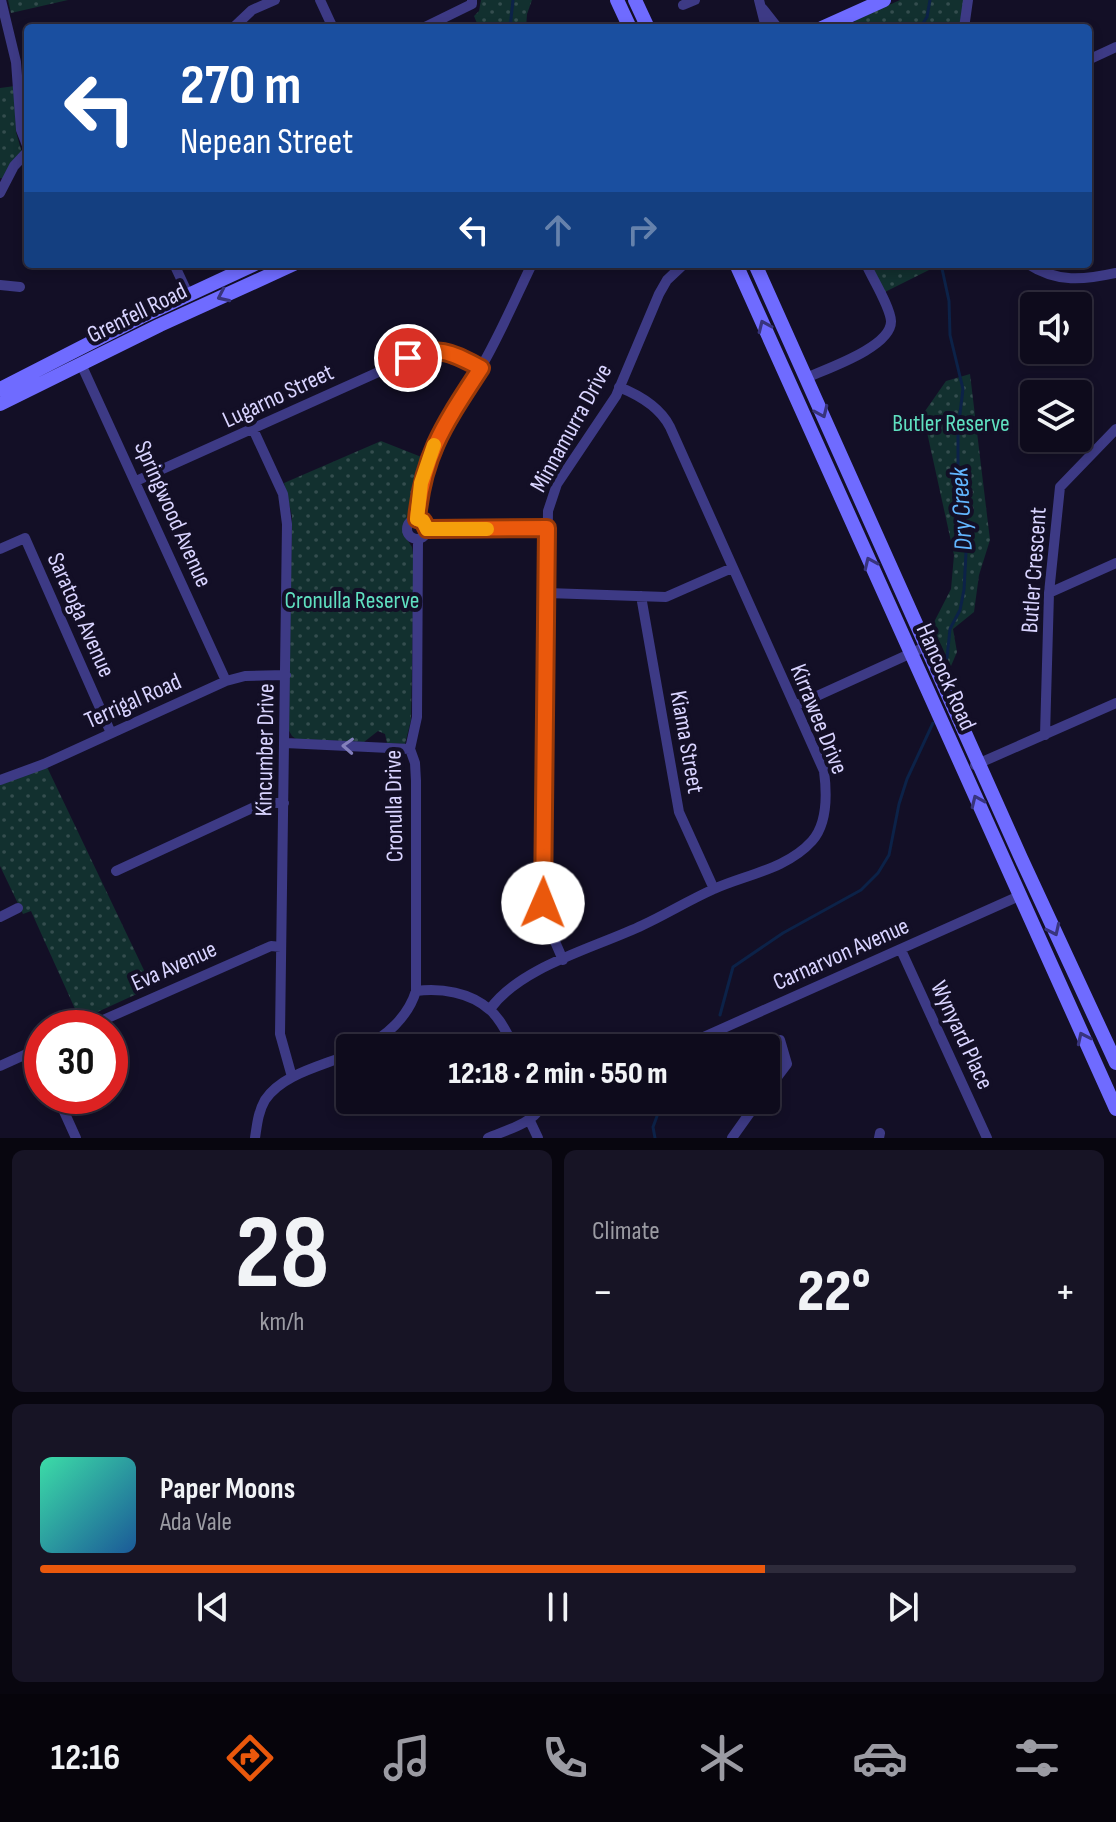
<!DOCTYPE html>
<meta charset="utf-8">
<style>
:root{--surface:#0e0b1c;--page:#171425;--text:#f1f3f6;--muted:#9b9ba3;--line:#2e2b3b;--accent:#ea580c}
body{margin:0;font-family:"Sofia Sans Condensed",sans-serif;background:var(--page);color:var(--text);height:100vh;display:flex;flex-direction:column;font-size:30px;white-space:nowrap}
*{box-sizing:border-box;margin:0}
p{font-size:26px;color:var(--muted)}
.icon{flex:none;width:44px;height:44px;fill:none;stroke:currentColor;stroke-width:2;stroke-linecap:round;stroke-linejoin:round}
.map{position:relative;height:1138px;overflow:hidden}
.panel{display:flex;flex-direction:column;gap:12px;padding:12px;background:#08060f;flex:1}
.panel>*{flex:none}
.top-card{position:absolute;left:24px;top:24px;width:1068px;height:244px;border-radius:8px;box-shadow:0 4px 12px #0003,0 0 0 2px var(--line);background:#1a4fa0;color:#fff;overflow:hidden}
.tools{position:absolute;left:1020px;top:292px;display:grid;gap:16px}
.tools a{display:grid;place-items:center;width:72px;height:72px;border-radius:8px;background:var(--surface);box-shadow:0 4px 12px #0003,0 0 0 2px var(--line);font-size:40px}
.speed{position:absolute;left:24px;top:1010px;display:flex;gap:16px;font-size:40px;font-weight:700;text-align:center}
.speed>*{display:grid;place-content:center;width:104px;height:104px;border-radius:50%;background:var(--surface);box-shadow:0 4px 12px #0003,0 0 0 2px var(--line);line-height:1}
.speed .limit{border:12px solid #d22;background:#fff;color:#111}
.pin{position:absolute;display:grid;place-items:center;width:68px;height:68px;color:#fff;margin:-34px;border:4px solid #fff;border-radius:50%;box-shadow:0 2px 8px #0007}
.me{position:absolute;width:88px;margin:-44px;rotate:1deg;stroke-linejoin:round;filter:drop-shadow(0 0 6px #0008)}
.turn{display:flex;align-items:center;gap:28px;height:168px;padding:0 24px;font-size:36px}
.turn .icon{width:104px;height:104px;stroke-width:2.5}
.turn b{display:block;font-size:56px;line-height:68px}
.lanes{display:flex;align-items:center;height:76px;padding:0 24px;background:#0003;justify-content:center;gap:40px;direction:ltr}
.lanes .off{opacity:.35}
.big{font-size:60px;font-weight:800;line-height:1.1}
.panel .card{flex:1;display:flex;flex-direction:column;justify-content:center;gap:12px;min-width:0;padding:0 28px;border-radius:12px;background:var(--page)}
.panel .dial{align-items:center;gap:0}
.dial b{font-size:104px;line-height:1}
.song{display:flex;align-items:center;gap:24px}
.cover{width:96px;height:96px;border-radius:12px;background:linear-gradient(135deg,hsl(160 70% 55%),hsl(210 70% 35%))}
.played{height:8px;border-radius:4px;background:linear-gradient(90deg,var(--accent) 70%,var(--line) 70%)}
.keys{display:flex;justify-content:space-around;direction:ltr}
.heat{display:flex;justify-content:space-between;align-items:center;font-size:44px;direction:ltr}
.panel .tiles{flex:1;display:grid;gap:12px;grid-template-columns:1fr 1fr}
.card:last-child{grid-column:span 2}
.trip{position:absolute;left:336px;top:1034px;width:444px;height:80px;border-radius:8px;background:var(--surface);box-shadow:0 4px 12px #0003,0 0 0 2px var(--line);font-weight:800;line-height:80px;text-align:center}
.dock{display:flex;height:128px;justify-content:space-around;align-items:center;background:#06040b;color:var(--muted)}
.dock .icon{width:56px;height:56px}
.dock .on{color:var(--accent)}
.dock b{font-size:36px;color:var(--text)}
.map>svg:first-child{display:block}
.park{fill:url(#park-dots)}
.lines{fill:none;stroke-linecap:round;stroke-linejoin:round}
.stream{stroke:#0c2248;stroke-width:3}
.street{stroke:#3d3a85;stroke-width:10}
.secondary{stroke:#6f6bff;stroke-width:14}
.oneway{stroke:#38347d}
.oneway2{stroke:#837fbc}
.route-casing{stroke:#983908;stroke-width:20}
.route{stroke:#ea580c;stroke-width:14}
.slow{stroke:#f59e0b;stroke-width:14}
.labels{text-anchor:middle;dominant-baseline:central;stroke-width:8;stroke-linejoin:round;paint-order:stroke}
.street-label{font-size:24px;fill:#d9d4ff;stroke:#130f26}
.park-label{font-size:24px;fill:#5fe0c0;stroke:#130f26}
.water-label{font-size:26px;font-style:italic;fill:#62b6ff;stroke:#130f26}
</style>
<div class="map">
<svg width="1116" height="1138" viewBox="0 0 1116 1138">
<defs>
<pattern id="park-dots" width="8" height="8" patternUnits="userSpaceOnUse" patternTransform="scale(2)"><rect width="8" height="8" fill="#12302f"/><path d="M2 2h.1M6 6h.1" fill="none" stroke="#344d4e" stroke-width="1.8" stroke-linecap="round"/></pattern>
</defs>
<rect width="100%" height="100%" fill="#130f26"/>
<!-- park -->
<path class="park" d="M8,0H68L11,13Z
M481,0H532L527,14L526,28H479L474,16L479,11Z
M900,0H965L961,28H849L856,20Z
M15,86L16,132L22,153L5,179L0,178V88Z
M870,264H941L883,293Z
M970,374L990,540L979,575L974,612L953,629L957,652L951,666L932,626L951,589L954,555L923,414L946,381Z
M381,441L424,458L413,510L404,527L405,536L412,547L414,560L411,720L405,744L387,743L385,734L378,731L364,742L296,739L292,736L288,729L292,516L284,483Z
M47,767L152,987L80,1020L31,911L23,914L0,866V785Z"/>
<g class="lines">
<!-- stream -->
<path class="stream" d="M510,28L513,0
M920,28L927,17L930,0
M941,264L949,301L950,335L963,389L958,430V472L967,533L964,590L960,610L950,629L947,658
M720,1015L733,967L783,933L861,890L878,873L889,855L899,804L907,779L933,723
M655,1138L653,1127L663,1100"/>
<!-- street -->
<path class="street" d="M1,0L16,62L21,130L28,148
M320,0L333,28
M759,0L766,28
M683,5L695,0
M763,9L778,28
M233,28L252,10L275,0
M423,28L472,4V0
M964,28L968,0
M1088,60L1116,47
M0,193L14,166L28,151
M174,264L188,294
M1028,264C1057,283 1084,280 1116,273
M0,285L20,287
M81,364L226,681
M806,378C826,369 892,347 891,321C890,306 872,278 866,264
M253,429L283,494L287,524L280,1034L292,1077
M136,481L423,352L451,353L481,368
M417,519C423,448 446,426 480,369C500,335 515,299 532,264
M407 529a10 10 0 1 1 20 0a10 10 0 1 1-20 0Z
M427,529L547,528
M0,549L25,538L111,733
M547,593L666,597L732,568
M1049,593L1116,563
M641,596L679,812L714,889
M795,706L927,646
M1045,735L1049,593L1060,487L1116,429
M285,743L410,749
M975,765L1116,703
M0,780L44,764L226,681L245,676L286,675
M116,871L263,803H284
M0,917L18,908
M901,950L987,1138
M563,960L546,921L543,903L548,511L557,484L616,396L659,294L667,280L684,264
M416,991C441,988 470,992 490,1010C501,1019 508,1036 515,1048
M490,1009C521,966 595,948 643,925C667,914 689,900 714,889C745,875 787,869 812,841C828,823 827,794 824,771L670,427C660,407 639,395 619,387
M85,1028L271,946L281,947
M362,1048C386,1037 408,1017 416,991V781L415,763L410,749L417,717L418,539
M679,1048L1019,896
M37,1050L42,1062
M0,1066L42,1047
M766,1092L787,1064L780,1040
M57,1096L76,1138
M529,1119L538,1138
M255,1138C257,1125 258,1112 265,1100C282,1074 322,1066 350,1054
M488,1138C503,1131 532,1124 540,1108H559L571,1100
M732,1138L759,1100
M879,1138L880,1133"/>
<!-- secondary -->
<path class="secondary" d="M617,0L630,28
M635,0L648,28
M822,28L884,0
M736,264L1116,1109
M755,264L1021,858L1116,1063
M0,389L141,317L255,264
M0,404L160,325L294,264"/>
</g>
<!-- one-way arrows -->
<defs><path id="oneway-chevron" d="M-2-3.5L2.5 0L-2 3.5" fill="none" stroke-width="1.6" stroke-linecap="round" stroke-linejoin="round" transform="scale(2)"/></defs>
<g class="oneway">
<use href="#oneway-chevron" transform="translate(223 296) rotate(155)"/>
<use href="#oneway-chevron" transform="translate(764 326) rotate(-114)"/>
<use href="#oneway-chevron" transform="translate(822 412) rotate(66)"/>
<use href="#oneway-chevron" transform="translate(870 563) rotate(-114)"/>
<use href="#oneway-chevron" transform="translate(977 801) rotate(-114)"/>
<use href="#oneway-chevron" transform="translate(1054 930) rotate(65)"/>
<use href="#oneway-chevron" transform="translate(1083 1038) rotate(-115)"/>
</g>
<use class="oneway2" href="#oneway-chevron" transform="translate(348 746) rotate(-177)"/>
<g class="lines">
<defs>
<path id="route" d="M408,358C440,345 452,353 481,368C446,422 423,453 417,519L423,521L427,529L547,528L543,903"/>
</defs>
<!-- route casing -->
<use href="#route" class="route-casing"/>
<!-- route -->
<use href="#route" class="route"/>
<!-- slow -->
<path class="slow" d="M434,445L421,483L417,519L423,521L427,529H487"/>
</g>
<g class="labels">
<!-- street labels -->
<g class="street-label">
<text transform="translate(137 313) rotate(-26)">Grenfell Road</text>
<text transform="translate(278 396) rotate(-25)">Lugarno Street</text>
<text transform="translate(571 428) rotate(-61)">Minnamurra Drive</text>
<text transform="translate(173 514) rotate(66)">Springwood Avenue</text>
<text transform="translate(1034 570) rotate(-86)">Butler Crescent</text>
<text transform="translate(81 615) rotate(66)">Saratoga Avenue</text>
<text transform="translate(946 677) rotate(66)">Hancock Road</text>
<text transform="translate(133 701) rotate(-24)">Terrigal Road</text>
<text transform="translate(819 719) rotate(68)">Kirrawee Drive</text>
<text transform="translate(687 742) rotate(80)">Kiama Street</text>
<text transform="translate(265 750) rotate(-89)">Kincumber Drive</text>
<text transform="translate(394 806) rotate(-91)">Cronulla Drive</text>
<text transform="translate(841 954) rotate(-24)">Carnarvon Avenue</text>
<text transform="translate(174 966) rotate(-24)">Eva Avenue</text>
<text transform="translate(962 1035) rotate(65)">Wynyard Place</text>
</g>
<!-- park labels -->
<g class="park-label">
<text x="951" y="423">Butler Reserve</text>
<text x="352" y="600">Cronulla Reserve</text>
</g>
<!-- water labels -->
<g class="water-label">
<text transform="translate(962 509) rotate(-93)">Dry Creek</text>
</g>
</g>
</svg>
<div class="tools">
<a><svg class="icon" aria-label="sound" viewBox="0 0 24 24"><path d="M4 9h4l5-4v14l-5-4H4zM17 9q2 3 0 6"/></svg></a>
<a><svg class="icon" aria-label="layers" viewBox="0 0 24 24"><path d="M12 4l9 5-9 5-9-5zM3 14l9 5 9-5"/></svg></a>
</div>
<div class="speed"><div class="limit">30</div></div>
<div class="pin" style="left:408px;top:358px;background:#d93025"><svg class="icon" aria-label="arrive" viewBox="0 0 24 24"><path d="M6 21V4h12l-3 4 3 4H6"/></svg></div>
<svg class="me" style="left:543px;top:903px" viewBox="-20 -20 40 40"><circle r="19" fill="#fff"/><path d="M0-13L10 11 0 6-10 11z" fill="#ea580c"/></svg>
<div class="trip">12:18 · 2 min · 550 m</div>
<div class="top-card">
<div class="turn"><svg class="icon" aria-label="left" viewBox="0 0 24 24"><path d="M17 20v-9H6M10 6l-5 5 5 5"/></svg><div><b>270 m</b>Nepean Street</div></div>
<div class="lanes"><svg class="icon" aria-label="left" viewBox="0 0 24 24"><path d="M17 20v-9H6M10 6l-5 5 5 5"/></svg><svg class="icon off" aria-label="ahead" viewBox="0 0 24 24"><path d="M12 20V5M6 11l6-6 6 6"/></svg><svg class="icon off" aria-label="right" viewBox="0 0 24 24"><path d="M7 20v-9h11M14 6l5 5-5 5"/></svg></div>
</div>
</div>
<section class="panel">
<div class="tiles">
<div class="card dial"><b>28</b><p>km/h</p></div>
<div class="card"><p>Climate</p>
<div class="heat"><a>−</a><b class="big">22°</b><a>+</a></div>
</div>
<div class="card">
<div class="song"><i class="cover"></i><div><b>Paper Moons</b><p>Ada Vale</p></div></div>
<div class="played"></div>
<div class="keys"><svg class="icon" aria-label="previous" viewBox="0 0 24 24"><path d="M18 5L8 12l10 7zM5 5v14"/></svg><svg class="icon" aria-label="pause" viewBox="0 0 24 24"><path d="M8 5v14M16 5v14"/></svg><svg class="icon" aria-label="next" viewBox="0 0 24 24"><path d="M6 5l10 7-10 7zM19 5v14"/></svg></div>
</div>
</div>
</section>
<nav class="dock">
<b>12:16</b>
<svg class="icon on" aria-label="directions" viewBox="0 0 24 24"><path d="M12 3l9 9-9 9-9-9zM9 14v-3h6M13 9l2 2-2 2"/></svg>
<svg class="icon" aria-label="music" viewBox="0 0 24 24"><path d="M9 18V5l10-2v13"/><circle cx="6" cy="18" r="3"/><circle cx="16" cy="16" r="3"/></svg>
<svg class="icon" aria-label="phone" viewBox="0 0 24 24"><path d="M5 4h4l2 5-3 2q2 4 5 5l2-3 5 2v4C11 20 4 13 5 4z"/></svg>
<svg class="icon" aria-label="climate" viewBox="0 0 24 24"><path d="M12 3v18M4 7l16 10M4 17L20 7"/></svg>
<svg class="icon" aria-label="car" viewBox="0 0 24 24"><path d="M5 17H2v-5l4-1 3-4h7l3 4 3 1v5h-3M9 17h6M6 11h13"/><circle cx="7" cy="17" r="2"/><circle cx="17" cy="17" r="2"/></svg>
<svg class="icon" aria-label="filters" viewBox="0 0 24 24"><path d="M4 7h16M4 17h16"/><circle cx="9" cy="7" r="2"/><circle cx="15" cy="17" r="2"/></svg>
</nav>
